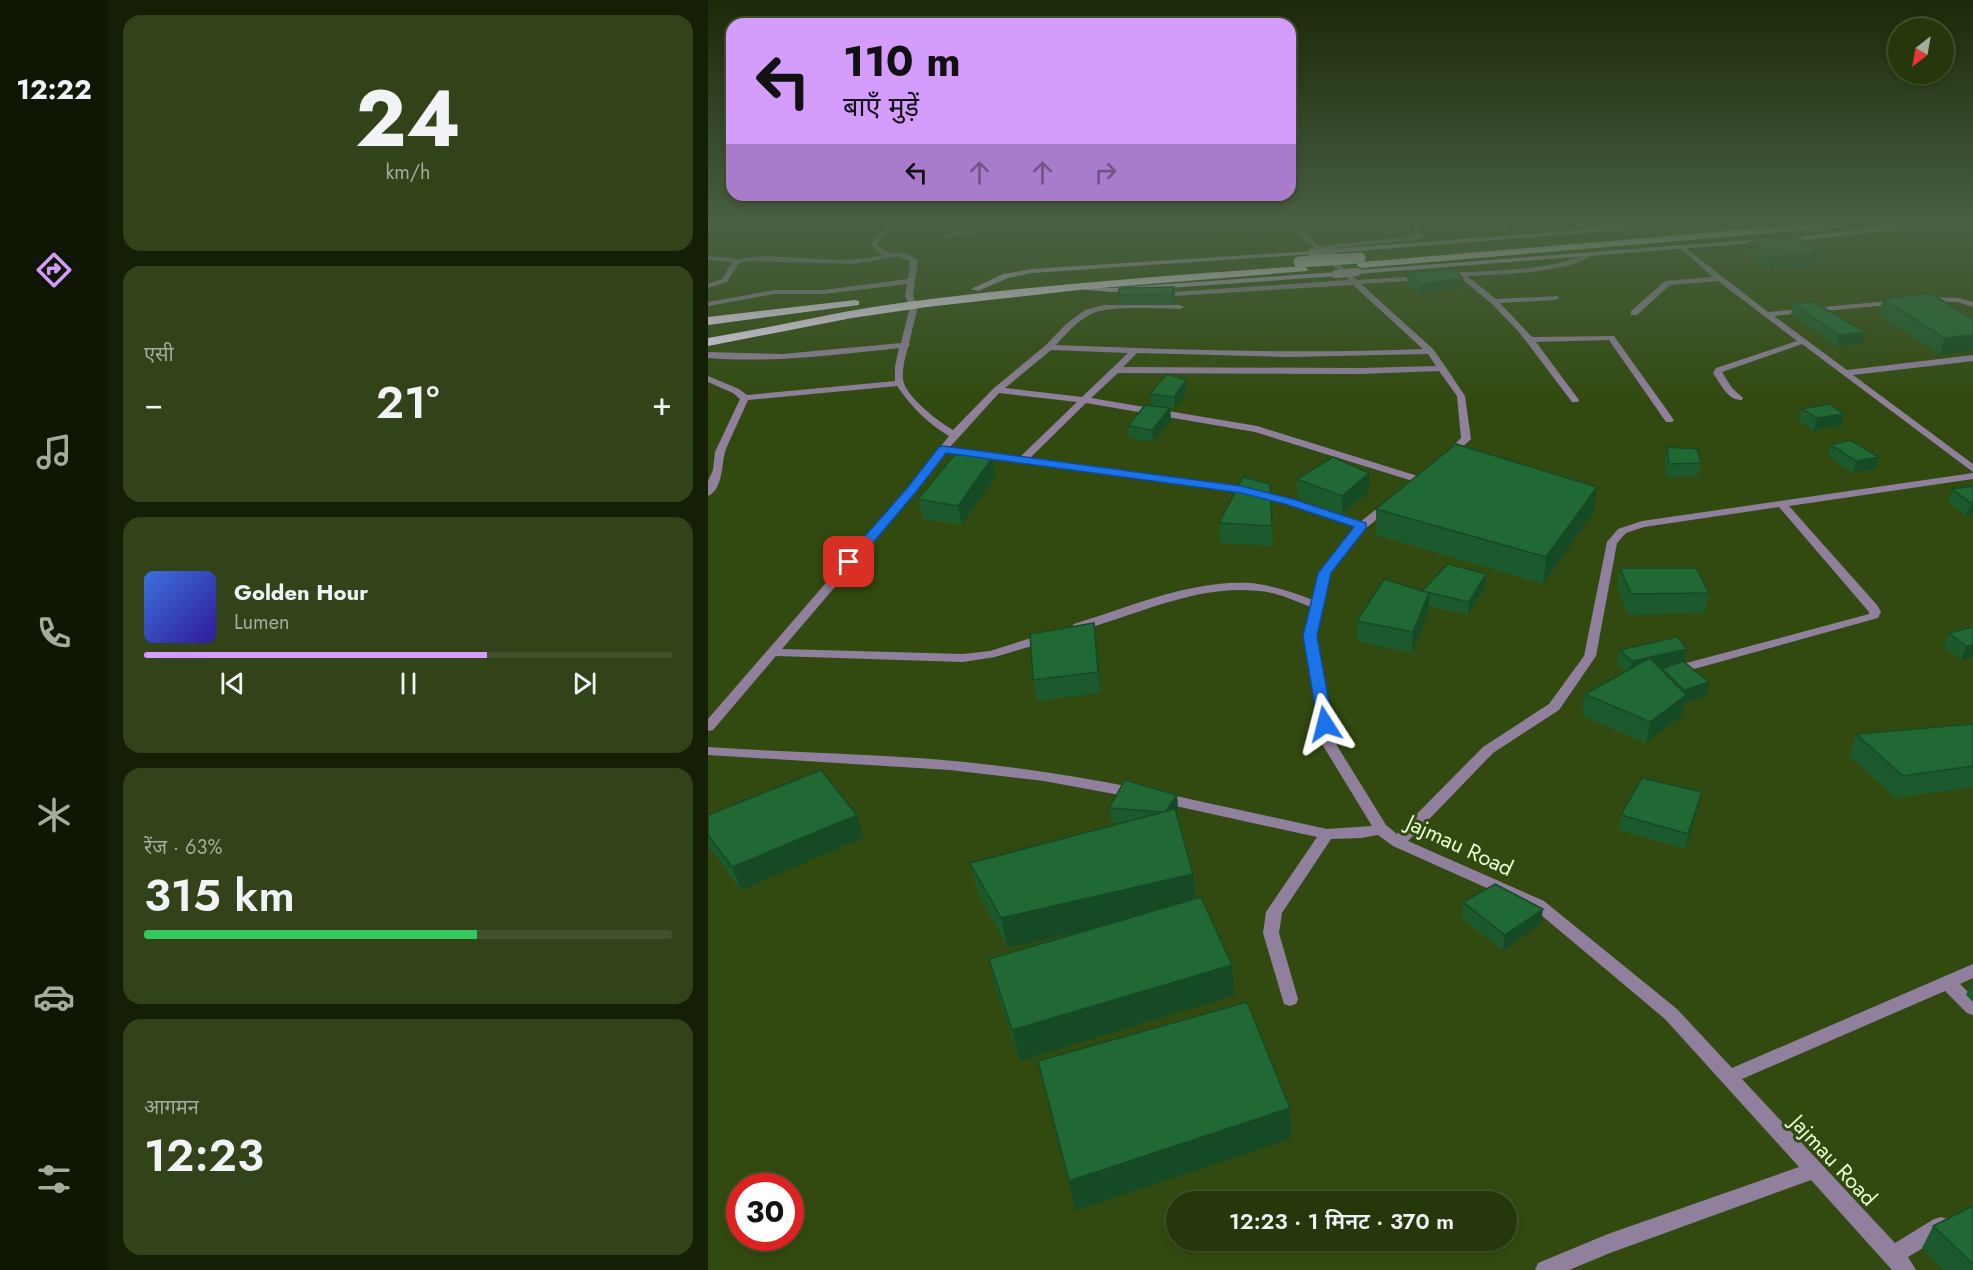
<!DOCTYPE html>
<html lang="hi">
<meta charset="utf-8">
<style>
:root{--surface:#26380b;--page:#324319;--text:#f1f3f6;--muted:#a4ac9d;--line:#42522c;--accent:#d39cfd}
body{margin:0;font-family:Jost,"Noto Sans Devanagari",sans-serif;background:var(--page);color:var(--text);height:100vh;display:flex;flex-direction:column;font-size:22px;white-space:nowrap}
*{box-sizing:border-box;margin:0}
p{font-size:20px;color:var(--muted)}
.icon{flex:none;width:33px;height:33px;fill:none;stroke:currentColor;stroke-width:2;stroke-linecap:round;stroke-linejoin:round}
.map{position:relative;flex:1;overflow:hidden}
.panel{display:flex;flex-direction:column;gap:15px;padding:15px;background:#151f06;width:600px}
.panel>*{flex:none}
.banner{position:absolute;left:18px;top:18px;width:570px;height:183px;border-radius:18px;box-shadow:0 3px 9px #0003,0 0 0 2px var(--line);background:#d39cfd;color:#111;overflow:hidden}
.needle{width:39px;rotate:211deg}
.fabs{position:absolute;left:1180px;top:18px;display:grid;gap:12px}
.fabs a{display:grid;place-items:center;width:66px;height:66px;border-radius:50%;background:var(--surface);box-shadow:0 3px 9px #0003,0 0 0 2px var(--line);font-size:30px}
.speed{position:absolute;left:18px;top:1173px;display:flex;gap:12px;font-size:30px;font-weight:700;text-align:center}
.speed>*{display:grid;place-content:center;width:78px;height:78px;border-radius:50%;background:var(--surface);box-shadow:0 3px 9px #0003,0 0 0 2px var(--line);line-height:1}
.speed .limit{border:9px solid #d22;background:#fff;color:#111}
.pin{position:absolute;display:grid;place-items:center;width:51px;height:51px;color:#fff;margin:-26px;border-radius:12px;box-shadow:0 3px 9px #0006}
.me{position:absolute;width:66px;margin:-33px;rotate:351deg;stroke-linejoin:round;filter:drop-shadow(0 0 4px #0008)}
.turn{display:flex;align-items:center;gap:21px;height:126px;padding:0 18px;font-size:27px}
.turn .icon{width:78px;height:78px;stroke-width:2.5}
.turn b{display:block;font-size:42px;line-height:51px}
.lanes{display:flex;align-items:center;height:57px;padding:0 18px;background:#0003;justify-content:center;gap:30px;direction:ltr}
.lanes .off{opacity:.35}
.big{font-size:45px;font-weight:600;line-height:1.1}
.panel .tile{flex:1;display:flex;flex-direction:column;justify-content:center;gap:9px;min-width:0;padding:0 21px;border-radius:18px;background:var(--page)}
.panel .dial{align-items:center;gap:0}
.dial b{font-size:78px;line-height:1}
.song{display:flex;align-items:center;gap:18px}
.cover{width:72px;height:72px;border-radius:9px;background:linear-gradient(135deg,hsl(220 70% 55%),hsl(250 70% 35%))}
.played{height:6px;border-radius:3px;background:linear-gradient(90deg,var(--accent) 65%,var(--line) 65%)}
.keys{display:flex;justify-content:space-around;direction:ltr}
.heat{display:flex;justify-content:space-between;align-items:center;font-size:33px;direction:ltr}
.charge{height:9px;border-radius:4px;background:linear-gradient(90deg,#34c759 63%,var(--line) 0)}
.trip{position:absolute;left:458px;top:1191px;width:351px;height:60px;border-radius:30px;background:var(--surface);box-shadow:0 3px 9px #0003,0 0 0 2px var(--line);font-weight:600;line-height:60px;text-align:center}
main{display:flex;flex:1;min-height:0}
.tab-bar{display:flex;flex-direction:column;width:108px;justify-content:space-around;align-items:center;background:#0f1604;color:var(--muted)}
.tab-bar .icon{width:42px;height:42px}
.tab-bar .active{color:var(--accent)}
.tab-bar b{font-size:27px;color:var(--text)}
.map>svg:first-child{display:block}
.lines{fill:none;stroke-linecap:round;stroke-linejoin:round}
.street{fill:#90809e;fill-rule:evenodd}
.secondary{fill:#bca2d3;fill-rule:evenodd}
.highway{fill:#f0e0fe;fill-rule:evenodd}
.secondary-bridge{stroke:#bca2d3;stroke-width:8}
.highway-bridge{stroke:#f0e0fe;stroke-width:11}
.wall{fill:#1c5a2d}
.shaded-wall{fill:#164a24}
.building{fill:#206934;stroke:#164a24;stroke-width:1.5}
.route{fill:#1a73e8;stroke:#114b97;stroke-width:1.5}
.labels{text-anchor:middle;dominant-baseline:central;stroke-width:6;stroke-linejoin:round;paint-order:stroke}
.street-label{font-size:22px;fill:#e8fcd5;stroke:#324a0f}
</style>
<main>
<nav class="tab-bar">
<b>12:22</b>
<svg class="icon active" aria-label="directions" viewBox="0 0 24 24"><path d="M12 3l9 9-9 9-9-9zM9 14v-3h6M13 9l2 2-2 2"/></svg>
<svg class="icon" aria-label="music" viewBox="0 0 24 24"><path d="M9 18V5l10-2v13"/><circle cx="6" cy="18" r="3"/><circle cx="16" cy="16" r="3"/></svg>
<svg class="icon" aria-label="phone" viewBox="0 0 24 24"><path d="M5 4h4l2 5-3 2q2 4 5 5l2-3 5 2v4C11 20 4 13 5 4z"/></svg>
<svg class="icon" aria-label="climate" viewBox="0 0 24 24"><path d="M12 3v18M4 7l16 10M4 17L20 7"/></svg>
<svg class="icon" aria-label="car" viewBox="0 0 24 24"><path d="M5 17H2v-5l4-1 3-4h7l3 4 3 1v5h-3M9 17h6M6 11h13"/><circle cx="7" cy="17" r="2"/><circle cx="17" cy="17" r="2"/></svg>
<svg class="icon" aria-label="filters" viewBox="0 0 24 24"><path d="M4 7h16M4 17h16"/><circle cx="9" cy="7" r="2"/><circle cx="15" cy="17" r="2"/></svg>
</nav>
<section class="panel">
<div class="tile dial"><b>24</b><p>km/h</p></div>
<div class="tile"><p>एसी</p>
<div class="heat"><a>−</a><b class="big">21°</b><a>+</a></div>
</div>
<div class="tile">
<div class="song"><i class="cover"></i><div><b>Golden Hour</b><p>Lumen</p></div></div>
<div class="played"></div>
<div class="keys"><svg class="icon" aria-label="previous" viewBox="0 0 24 24"><path d="M18 5L8 12l10 7zM5 5v14"/></svg><svg class="icon" aria-label="pause" viewBox="0 0 24 24"><path d="M8 5v14M16 5v14"/></svg><svg class="icon" aria-label="next" viewBox="0 0 24 24"><path d="M6 5l10 7-10 7zM19 5v14"/></svg></div>
</div>
<div class="tile"><p>रेंज · 63%</p><b class="big">315 km</b><div class="charge"></div></div>
<div class="tile"><p>आगमन</p><b class="big">12:23</b></div>
</section>
<div class="map">
<svg width="1265" height="1270" viewBox="0 0 1265 1270">
<rect width="100%" height="100%" fill="#324a0f"/>
<g class="lines">
<!-- street -->
<path class="street" d="M35,224H74L71,226L0,229V225Z
M183,224H189L170,242V246L181,253H198L210,260L205,296L210,306L201,343L202,345L200,347C197,358 194,369 195,380C198,397 231,422 245,430L286,388L338,345L358,324L377,310L396,305H472L476,307L472,309C450,309 401,305 383,314C369,321 358,334 348,345C470,350 592,354 715,349L645,285L450,297L446,295L450,293L641,280L586,230L511,231L452,226L449,224L511,227L585,226V224H591V227L611,246L706,236L709,235L702,224H708L716,236L707,240L615,249L649,280L714,276L718,278L714,280L653,284L725,349L737,366L757,396L763,439L744,457H738L736,455L753,438L749,396L731,371L652,374L410,373L383,398L549,426L716,478V482H708L547,432L378,403L322,458L533,487L585,500L652,522L675,504H683L684,506L683,508L658,528L623,573L608,636L628,744L678,825L689,834L775,747L841,704L876,656L899,542L910,529L934,521L1265,473V479L1081,506L1169,605L1173,612L1170,618L975,672L969,668L971,665L1161,614V612L1071,507L936,527L918,533L909,543L888,656L851,710L785,753L700,841L836,901L969,1009L1024,1068L1265,964V978L1252,984L1265,997V1015L1259,1013L1237,991L1034,1079L1187,1243L1226,1219L1233,1217L1240,1219L1243,1226L1240,1233L1200,1257L1208,1270H1184L1103,1180L902,1253L861,1270H827L830,1263L900,1234L1091,1167L957,1019L826,909L685,846L670,835L653,838L623,839L574,913L571,933L590,999L588,1004L582,1006L576,1004L555,933L558,912L609,837L454,803L449,801L447,798L449,795L454,793L619,829L664,826L614,744L596,636L603,607C590,602 577,596 564,593C496,580 434,614 370,631L364,627L366,624C422,607 482,580 542,583C564,585 584,592 605,600L611,573L647,527L577,504L533,493L238,452L208,492L74,649L255,654L282,651L339,633L343,634L345,637L343,640L287,657L255,662L68,656L5,730L0,731V719L200,488L241,436C219,423 203,406 189,386L40,400C33,416 25,432 18,449C13,462 16,489 0,496V481L5,470L7,452L32,399L25,393L0,382V376L31,389L39,395L187,381V366L191,348C127,355 64,363 0,358V352L74,354L193,343L202,306L197,296L199,284L116,294H67L0,306V302L67,290H116L200,279L202,261L190,256L146,264L40,261L31,263L19,282L0,288V284L14,279L24,262L0,260V256L32,259L55,256L131,260L161,258L174,255L165,248L163,242ZM343,350L420,353L374,397L297,388ZM429,353L579,357L720,354L728,366L652,368L415,367ZM291,393L369,402L312,457L242,447Z
M315,224H329L237,238L234,236L237,234Z
M791,224H797L803,238H799Z
M916,224H923L927,228L922,229Z
M975,246L1060,312L1193,300V304H1190L1066,316L1139,370L1265,355V361L1145,375L1265,464V472L1094,344L1014,372L1024,388L1035,398L1034,400C1020,401 1012,383 1005,373L1008,368L1089,341L1010,281L962,285L929,315H923V311L957,281L1005,277L973,249L972,248Z
M879,254L885,255C857,274 792,274 759,276L788,299L850,296L851,298L847,300L792,303L824,337L906,336L966,420L964,422H958L901,340L828,342L871,400L870,402H864L811,332L783,303L750,276L737,277L733,275L737,273C784,270 834,272 879,254Z
M1213,297L1250,298L1265,302V307L1249,302L1216,301H1213Z
M0,747C70,752 140,753 210,758C284,763 356,774 428,788L433,790L435,793L433,796L428,798L336,781L242,770L0,755Z"/>
<!-- secondary -->
<path class="secondary" d="M950,224H972L969,226L624,253L620,251L624,249Z
M1213,224H1230L1227,226L1076,242L1073,240L1076,238Z
M1056,239L1058,240V242L649,274L645,272L649,270Z
M604,251L606,252V254L324,273L300,278L270,291L263,289L295,274L324,269Z
M628,272L632,274L631,276L403,292L369,289L365,287L369,285L403,288Z"/>
<!-- highway -->
<path class="highway" d="M1102,224H1137L1132,227L653,268L648,265L653,262Z
M595,266L600,269L599,271L380,289L219,307L144,318L0,346V338C55,329 110,316 165,307C308,286 452,276 595,266Z
M147,300L151,301V305L0,325V317Z"/>
<!-- secondary-bridge -->
<path class="secondary-bridge" d="M604,253L624,251
M628,274L649,272"/>
<!-- highway-bridge -->
<path class="highway-bridge" d="M591,262L652,258"/>
</g>
<!-- wall -->
<path class="wall" d="M643,224H668V234L645,233Z
M678,224H706V233L683,234Z
M1042,242L1106,267L1061,271L1039,256Z
M699,273L755,288L712,295L699,283Z
M466,287L467,297L464,305H412L411,295Z
M1175,299L1265,319L1232,355L1170,315Z
M1085,303L1157,332L1155,343L1128,346L1083,314Z
M478,380L479,391L467,409L443,405L442,394Z
M462,408L463,420L445,442L421,438L420,426Z
M1094,409L1133,426L1106,430L1091,421Z
M1123,445L1171,457L1168,469L1145,473L1120,457Z
M959,447L993,463L990,476L959,477L957,460Z
M661,473V492L634,515L590,498L589,479Z
M288,476L254,525L215,519L210,499Z
M562,484L565,546L512,543L511,523Z
M1265,486V515L1258,516L1240,502L1244,489Z
M889,487L886,512L835,584L668,535V509Z
M912,568L1001,593L997,613L920,615L909,588Z
M778,574L777,588L760,615L720,606V613L704,653L649,641V621L714,591Z
M1265,627V657L1253,660L1236,647L1241,633Z
M389,643L393,693L329,701L325,680Z
M979,649L977,662L998,696L976,703L974,716L938,743L874,716L877,694L918,671L909,664L912,650Z
M1265,724V787L1188,798L1141,756L1148,734Z
M469,795L470,810L468,813L485,874L487,898L527,995L312,1061L288,989L281,959L393,926L300,948L270,893L262,863L413,823H404L401,808Z
M990,807L977,849L910,830L913,815Z
M0,815L156,837L33,890L0,845Z
M755,902L833,924L795,951L754,918Z
M1265,979V1002L1258,995Z
M330,1061L582,1108L583,1139L368,1211Z
M1265,1206V1270H1236L1214,1248L1225,1226Z"/>
<!-- shaded-wall -->
<path class="shaded-wall" d="M1110,252L1106,267L1061,271L1064,256Z
M755,278V288L712,295L713,284Z
M466,287L467,297L464,305L463,294Z
M1157,332L1155,343L1128,346L1131,335Z
M1265,335V351L1232,355L1236,338Z
M478,380L479,391L467,409L466,397Z
M462,408L463,420L445,442L444,430Z
M1136,414L1133,426L1106,430L1109,418Z
M1171,457L1168,469L1145,473L1148,461Z
M284,458L288,476L254,525L250,506Z
M661,473V492L634,515V496Z
M889,487L886,512L835,584L838,557Z
M1265,502V515L1258,516L1263,503Z
M778,574L777,588L760,615L761,602Z
M721,593L720,613L704,653L705,632Z
M386,623L389,643L393,693L390,672Z
M1265,645V657L1253,660L1258,646Z
M979,649L976,663L922,675L924,661Z
M1001,682L998,696L976,703L974,716L938,743L942,722L975,697L976,690Z
M994,792L990,807L977,849L980,834Z
M469,795L470,810L459,827L457,812Z
M149,815L156,837L33,890L24,867Z
M485,874L488,904L300,948L293,918Z
M835,909L833,924L795,951L797,935Z
M524,965L527,995L312,1061L304,1030Z
M582,1108L583,1139L368,1211L361,1181Z"/>
<!-- building -->
<path class="building" d="M1092,238L1110,252L1064,256L1042,242Z
M746,269L755,278L713,284L699,273Z
M466,287L463,294L411,295V288Z
M1222,293L1265,319V335L1236,338L1175,299Z
M1106,302L1157,332L1131,335L1085,303Z
M459,374L478,380L466,397L442,394Z
M1121,404L1136,414L1109,418L1094,409Z
M437,405L462,408L444,430L420,426Z
M1142,440L1171,457L1148,461L1123,445Z
M748,444L889,487L838,557L668,509Z
M959,447L989,449L993,463L961,464Z
M247,454L284,458L250,506L210,499Z
M625,457L661,473L634,496L589,479Z
M535,477L562,484L564,526L511,523Z
M1265,486V502L1263,503L1244,489Z
M740,564L778,574L761,602L714,591Z
M912,568H988L1001,593L923,594Z
M676,579L721,593L705,632L649,621Z
M386,623L390,672L325,680L322,634Z
M1265,627V645L1258,646L1241,633Z
M969,637L979,649L924,661L912,650Z
M942,658L978,695L942,722L877,694Z
M975,661L1001,682L976,690L954,669Z
M1265,724V766L1195,776L1148,734Z
M113,770L149,815L24,867L0,835V815Z
M934,778L994,792L980,834L913,815Z
M417,780L469,795L458,811L455,812L401,808Z
M467,809L485,874L293,918L262,863Z
M787,884L835,909L797,935L755,902Z
M493,897L524,965L304,1030L281,959Z
M539,1002L582,1108L361,1181L330,1061Z
M1265,1206V1264L1225,1226Z"/>
<!-- sky -->
<linearGradient id="sky" x2="0" y2="1"><stop stop-color="#1c2908"/><stop offset="0.56" stop-color="#496042"/><stop offset="1" stop-color="#496042" stop-opacity="0"/></linearGradient>
<rect width="1265" height="401" fill="url(#sky)"/>
<!-- route -->
<path class="route" d="M235,446L533,486L585,499L658,523V528L623,573L609,636L625,724L623,728L617,729L610,724L595,636L610,573L646,527L577,504L533,493L238,453L208,492L146,565H137L135,562L137,559L200,487L231,447Z"/>
<g class="labels">
<!-- street labels -->
<g class="street-label">
<text transform="translate(752 845) rotate(25)">Jajmau Road</text>
<text transform="translate(1126 1160) rotate(47)">Jajmau Road</text>
</g>
</g>
</svg>
<div class="fabs">
<a><svg class="needle" viewBox="-14 -14 28 28"><path d="M0-13l5 13h-10z" fill="#e53935"/><path d="M0 13l5-13h-10z" fill="#a4ac9d"/></svg></a>
</div>
<div class="speed"><div class="limit">30</div></div>
<div class="pin" style="left:141px;top:562px;background:#d93025"><svg class="icon" aria-label="arrive" viewBox="0 0 24 24"><path d="M6 21V4h12l-3 4 3 4H6"/></svg></div>
<svg class="me" style="left:617px;top:724px" viewBox="-20 -20 40 40"><path d="M0-17L14 15 0 8-14 15z" fill="#1a73e8" stroke="#fff" stroke-width="4"/></svg>
<div class="trip">12:23 · 1 मिनट · 370 m</div>
<div class="banner">
<div class="turn"><svg class="icon" aria-label="left" viewBox="0 0 24 24"><path d="M17 20v-9H6M10 6l-5 5 5 5"/></svg><div><b>110 m</b>बाएँ मुड़ें</div></div>
<div class="lanes"><svg class="icon" aria-label="left" viewBox="0 0 24 24"><path d="M17 20v-9H6M10 6l-5 5 5 5"/></svg><svg class="icon off" aria-label="ahead" viewBox="0 0 24 24"><path d="M12 20V5M6 11l6-6 6 6"/></svg><svg class="icon off" aria-label="ahead" viewBox="0 0 24 24"><path d="M12 20V5M6 11l6-6 6 6"/></svg><svg class="icon off" aria-label="right" viewBox="0 0 24 24"><path d="M7 20v-9h11M14 6l5 5-5 5"/></svg></div>
</div>
</div>
</main>
